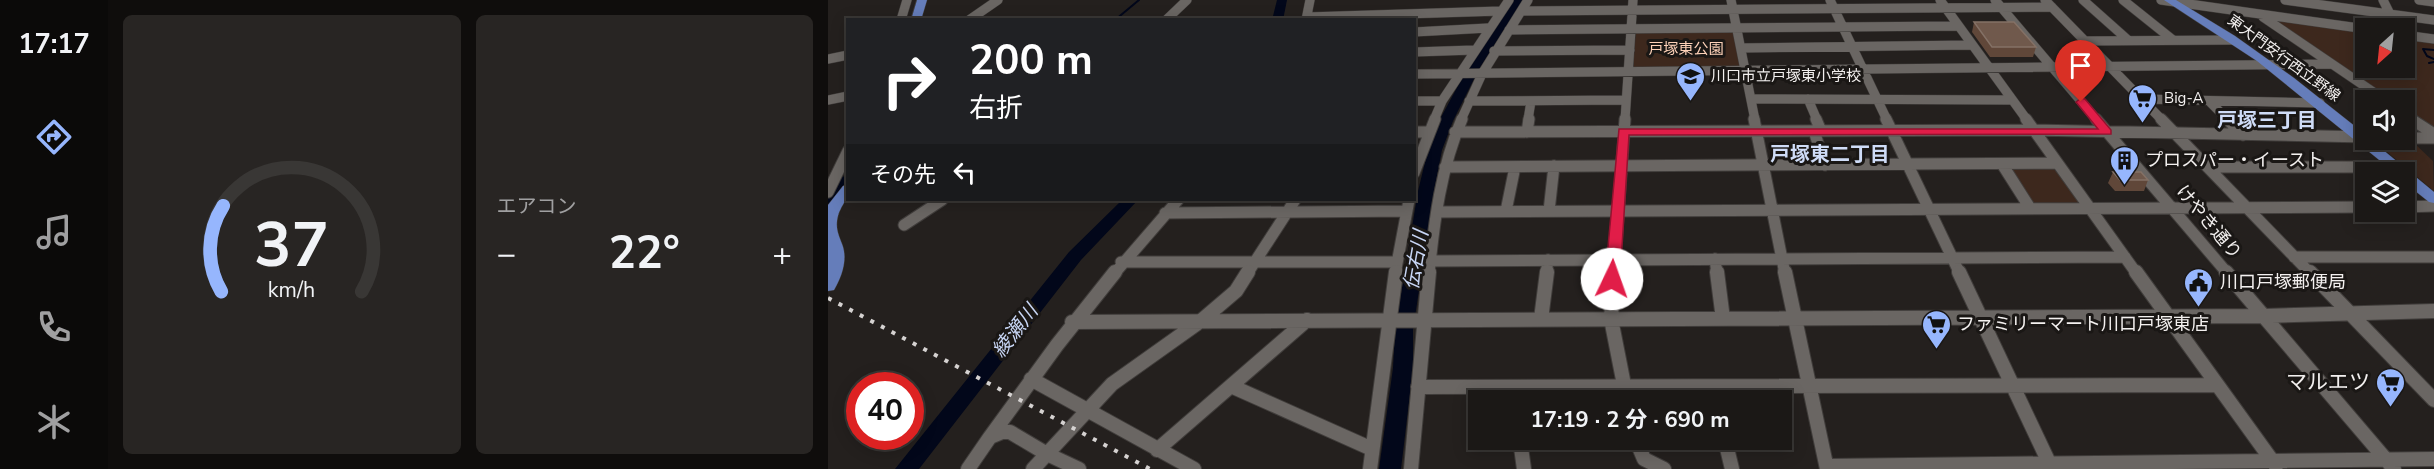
<!DOCTYPE html>
<html lang="ja">
<meta charset="utf-8">
<style>
:root{--surface:#1b1816;--page:#282523;--text:#f1f3f6;--muted:#a0a0a1;--line:#393735;--accent:#96b6fd}
body{margin:0;font-family:"Nunito Sans","Noto Sans JP",sans-serif;background:var(--page);color:var(--text);height:100vh;display:flex;flex-direction:column;font-size:22px;white-space:nowrap}
*{box-sizing:border-box;margin:0}
p{font-size:20px;color:var(--muted)}
.icon{flex:none;width:33px;height:33px;fill:none;stroke:currentColor;stroke-width:2;stroke-linecap:round;stroke-linejoin:round}
.map{position:relative;flex:1;overflow:hidden}
.drawer{display:flex;flex-direction:column;gap:15px;padding:15px;background:#0f0d0c;width:720px}
.drawer>*{flex:none}
.guide{position:absolute;left:18px;top:18px;width:570px;height:183px;border-radius:0px;box-shadow:0 3px 15px #0003,0 0 0 2px var(--line);background:#202124;color:#fff;overflow:hidden}
.needle{width:39px;rotate:207deg}
.tools{position:absolute;left:1527px;top:18px;display:grid;gap:12px}
.tools a{display:grid;place-items:center;width:60px;height:60px;border-radius:0px;background:var(--surface);box-shadow:0 3px 15px #0003,0 0 0 2px var(--line);font-size:30px}
.speed{position:absolute;left:18px;top:372px;display:flex;gap:12px;font-size:30px;font-weight:700;text-align:center}
.speed>*{display:grid;place-content:center;width:78px;height:78px;border-radius:50%;background:var(--surface);box-shadow:0 3px 15px #0003,0 0 0 2px var(--line);line-height:1}
.speed .limit{border:9px solid #d22;background:#fff;color:#111}
.pin{position:absolute;display:grid;place-items:center;width:51px;height:51px;color:#fff;margin:-62px -26px;border-radius:50% 50% 50% 0;rotate:-45deg;box-shadow:0 0 6px #0007}
.pin .icon{rotate:45deg}
.me{position:absolute;width:66px;margin:-33px;rotate:3deg;stroke-linejoin:round;filter:drop-shadow(0 0 4px #0008)}
.turn{display:flex;align-items:center;gap:21px;height:126px;padding:0 24px;font-size:27px}
.turn .icon{width:78px;height:78px;stroke-width:2.5}
.turn b{display:block;font-size:42px;line-height:51px}
.then{display:flex;align-items:center;height:57px;padding:0 24px;background:#0003;gap:12px;font-size:22px}
.big{font-size:45px;font-weight:700;line-height:1.1}
.drawer .tile{flex:1;display:flex;flex-direction:column;justify-content:center;gap:9px;min-width:0;padding:0 21px;border-radius:9px;background:var(--page)}
.drawer .dial{align-items:center;gap:0}
.dial svg{height:156px;overflow:visible;fill:none;stroke:var(--line);stroke-width:7;stroke-linecap:round;text-anchor:middle}
.dial text{fill:var(--text);stroke:none}
.heat{display:flex;justify-content:space-between;align-items:center;font-size:33px;direction:ltr}
.drawer .tiles{flex:1;display:grid;gap:15px;grid-template-columns:repeat(2,1fr)}
.trip{position:absolute;left:640px;top:390px;width:324px;height:60px;border-radius:0px;background:var(--surface);box-shadow:0 3px 15px #0003,0 0 0 2px var(--line);font-weight:700;line-height:60px;text-align:center}
main{display:flex;flex:1;min-height:0}
.menu{display:flex;flex-direction:column;width:108px;justify-content:space-around;align-items:center;background:#0b0a09;color:var(--muted)}
.menu .icon{width:42px;height:42px}
.menu .active{color:var(--accent)}
.menu b{font-size:27px;color:var(--text)}
.map>svg:first-child{display:block}
.green{fill:#3d281d}
.lines{fill:none;stroke-linecap:round;stroke-linejoin:round}
.stream{stroke:#02071a;stroke-width:2}
.river{fill:#02071a;fill-rule:evenodd}
.minor-far2-casing{stroke:#403d3b;stroke-width:10}
.minor-far1-casing{stroke:#403d3b;stroke-width:13}
.minor-casing{stroke:#403d3b;stroke-width:16}
.major-casing{stroke:#403d3b;stroke-width:1}
.minor-far2{stroke:#6a6663;stroke-width:9}
.minor-far1{stroke:#6a6663;stroke-width:11}
.minor{stroke:#6a6663;stroke-width:14}
.major{fill:#657dba;fill-rule:evenodd}
.rail{stroke:#d5d2d1;stroke-width:4;stroke-dasharray:4 8;stroke-linecap:butt}
.wall{fill:#604739}
.building{fill:#70594c;stroke:#847166;stroke-width:1.5}
.route{fill:#e11d48;stroke:#92132f;stroke-width:1.5}
.labels{text-anchor:middle;dominant-baseline:central;stroke-width:6;stroke-linejoin:round;paint-order:stroke}
.far-park-label{font-size:15px;fill:#fdd1b8;stroke:#1a1715}
.far-street-label{font-size:15px;fill:#f3f0ef;stroke:#1a1715}
.far-poi-label{font-size:15px;fill:#f3f0ef;stroke:#1a1715;text-anchor:start}
.poi-label{font-size:18px;fill:#f3f0ef;stroke:#1a1715;text-anchor:start}
.street-label{font-size:18px;fill:#f3f0ef;stroke:#1a1715}
.neighbourhood-label{font-size:20px;font-weight:bold;fill:#cfdcf7;stroke:#1a1715}
.water-label{font-size:20px;font-style:italic;fill:#c8d6f5;stroke:#1a1715}
.near-poi-label{font-size:21px;fill:#f3f0ef;stroke:#1a1715;text-anchor:end}
</style>
<main>
<nav class="menu">
<b>17:17</b>
<svg class="icon active" aria-label="directions" viewBox="0 0 24 24"><path d="M12 3l9 9-9 9-9-9zM9 14v-3h6M13 9l2 2-2 2"/></svg>
<svg class="icon" aria-label="music" viewBox="0 0 24 24"><path d="M9 18V5l10-2v13"/><circle cx="6" cy="18" r="3"/><circle cx="16" cy="16" r="3"/></svg>
<svg class="icon" aria-label="phone" viewBox="0 0 24 24"><path d="M5 4h4l2 5-3 2q2 4 5 5l2-3 5 2v4C11 20 4 13 5 4z"/></svg>
<svg class="icon" aria-label="climate" viewBox="0 0 24 24"><path d="M12 3v18M4 7l16 10M4 17L20 7"/></svg>
</nav>
<section class="drawer">
<div class="tiles">
<div class="tile dial"><svg viewBox="0 0 100 80">
<path d="M14 69A42 42 0 1 1 86 69"/>
<path d="M14 69A42 42 0 0 1 15 25" stroke="#96b6fd"/>
<text x="50" y="56" font-size="32" font-weight="700">37</text>
<text x="50" y="72" font-size="11">km/h</text>
</svg></div>
<div class="tile"><p>エアコン</p>
<div class="heat"><a>−</a><b class="big">22°</b><a>+</a></div>
</div>
</div>
</section>
<div class="map">
<svg width="1606" height="469" viewBox="0 0 1606 469">
<rect width="100%" height="100%" fill="#24201e"/>
<!-- green -->
<path class="green" d="M1439,17L1537,30L1538,68H1576L1577,36L1606,40V132L1577,112L1576,100H1559Z
M906,30L913,67L805,68L808,31Z
M1561,140L1584,141L1605,161L1606,191L1558,151H1573Z
M1182,166H1224L1254,203L1253,206L1202,205Z"/>
<g class="lines">
<!-- stream -->
<path class="stream" d="M287,20L311,0
M1606,50L1595,49L1599,56L1606,59
M1601,63L1606,62"/>
<!-- river -->
<path class="river" d="M449,0H459L455,20H444Z
M685,0H695L651,69L625,121L614,150L606,191L585,330V368L573,469H551L565,368L567,330L590,191L600,150L611,121L639,69Z
M14,176L19,178C20,187 9,201 0,204C0,192 0,180 14,176Z
M294,200H310L253,260L91,469H67L241,252Z"/>
<defs>
<path id="minor-far2" d="M903,0L927,120
M1002,0L1059,120
M1112,0L1199,120
M1167,0L1269,120
M1217,0L1334,120
M1255,0L1300,40
M1295,0L1345,40
M1333,0L1538,29
M1457,0L1606,20
M1555,0L1561,12
M1591,0L1606,2
M694,11L1224,7
M479,17L673,11
M1435,17L1557,100
M73,20L79,0
M141,20L170,0
M338,20L359,0
M478,20L482,0
M681,30L1130,26
M586,32L660,28
M1576,35L1606,39
M1257,41L1404,40
M913,48L1143,45
M666,51L802,50
M586,52L646,50
M0,59L20,55
M586,74L1503,64
M923,99L1183,100
M980,99L989,120
M1314,99L1492,103
M0,100L20,96
M586,101H614
M641,101L798,100
M1381,101L1400,120
M1576,114L1586,120
M606,120L614,101L681,0
M633,120L654,74L700,0
M700,120L703,101
M797,120L805,0"/>
<path id="minor-far1" d="M926,119L957,274
M988,119L993,131
M1058,119L1132,274
M1198,119L1309,274
M1268,119L1400,274
M1333,119L1483,274
M1399,119L1415,135
M1583,119L1606,134
M986,131L997,165
M586,132H601
M627,132L1205,130L1538,137
M699,132L701,119
M1576,138H1606
M1174,164L1202,208
M617,167L1229,163
M1380,167H1567
M586,173L607,119
M0,192L20,151
M1576,207L1606,206
M678,211L687,167
M721,211L726,166
M609,212L1538,207
M337,213L578,211
M76,225L114,200
M1466,257H1606
M887,259L889,274
M602,261L1297,257
M293,262H569
M286,274L350,200
M419,274L467,200
M567,274L581,200
M601,274C606,222 613,167 634,119
M718,274L720,260
M786,274L797,119"/>
<path id="minor" d="M786,272L783,319L799,400
M889,272L895,319
M957,272L999,469
M1131,272L1224,469
M1308,272L1448,466
M1398,272L1566,469
M1482,272L1606,400
M713,319L719,272
M244,322L1435,316L1606,311
M203,379L366,469
M403,386L544,449
M590,387L1387,385
M884,387L888,400
M162,437L229,345L287,272
M692,440L696,469
M808,440L816,459L836,469
M897,440L904,469
M329,450L479,320
M999,466L1606,459
M140,469L162,437L174,432H182L219,454L251,469
M205,469L284,384L374,320L408,291L420,272
M542,469L568,272
M583,469L601,272"/>
<path id="major" d="M89,0H99L93,20H83Z
M1336,0H1348L1407,36L1466,78L1538,135V140H1543L1606,192V203L1601,202L1576,182V172H1566L1429,61Z
M20,185C20,204 11,205 9,221C8,230 11,236 14,244C20,259 14,276 6,290L0,291V205L15,186Z"/>
</defs>
<!-- minor-far2 casing -->
<use href="#minor-far2" class="minor-far2-casing"/>
<!-- minor-far1 casing -->
<use href="#minor-far1" class="minor-far1-casing"/>
<!-- minor casing -->
<use href="#minor" class="minor-casing"/>
<!-- major casing -->
<use href="#major" class="major-casing"/>
<!-- minor-far2 -->
<use href="#minor-far2" class="minor-far2"/>
<!-- minor-far1 -->
<use href="#minor-far1" class="minor-far1"/>
<!-- minor -->
<use href="#minor" class="minor"/>
<!-- major -->
<use href="#major" class="major"/>
<!-- rail -->
<path class="rail" d="M0,298L322,469"/>
</g>
<!-- wall -->
<path class="wall" d="M1146,22L1208,47L1205,57H1162L1144,32Z
M1285,172L1320,180L1316,191H1287L1280,183Z"/>
<!-- building -->
<path class="building" d="M1146,22H1186L1208,47H1164Z
M1285,172H1313L1320,180H1292Z"/>
<!-- route -->
<path class="route" d="M1253,98L1257,99L1283,130V134L801,135L792,279L784,284L777,279L791,129H1270L1248,102Z"/>
<!-- icons -->
<defs>
<symbol id="school-pin" viewBox="-11 -11 22 30"><path d="M0 17L-7.5 6A9.5 9.5 0 1 1 7.5 6Z" fill="#96b6fd" stroke="#1a1715"/><path d="M0-5L7-2L0 1L-7-2ZM-4 1L0 2.5L4 1V4Q0 6-4 4Z" fill="#111"/></symbol>
<symbol id="supermarket-pin" viewBox="-11 -11 22 30"><path d="M0 17L-7.5 6A9.5 9.5 0 1 1 7.5 6Z" fill="#96b6fd" stroke="#1a1715"/><path d="M-6-5.5h2.5l.6 2H6L4.5 2H-2.5L-4.4-4H-6ZM-1.5 3.2a1.3 1.3 0 1 0 .1 0ZM3 3.2a1.3 1.3 0 1 0 .1 0Z" fill="#111"/></symbol>
<symbol id="building-pin" viewBox="-11 -11 22 30"><path d="M0 17L-7.5 6A9.5 9.5 0 1 1 7.5 6Z" fill="#96b6fd" stroke="#1a1715"/><path d="M-4-6H4V6H1V3H-1V6H-4ZM-2.5-4.3h1.7v1.8h-1.7ZM.8-4.3h1.7v1.8H.8ZM-2.5-1h1.7V.8h-1.7ZM.8-1h1.7V.8H.8Z" fill="#111"/></symbol>
<symbol id="civic-pin" viewBox="-11 -11 22 30"><path d="M0 17L-7.5 6A9.5 9.5 0 1 1 7.5 6Z" fill="#96b6fd" stroke="#1a1715"/><path d="M-.6-6.5H3V-4.5H.6V-3L4-1V1h2V6H-6V1h2V-1L-.6-3ZM-1.2 2.5V6h2.4V2.5Z" fill="#111"/></symbol>
</defs>
<g fill-rule="evenodd">
<use href="#school-pin" x="846" y="60" width="33" height="45"/>
<use href="#supermarket-pin" x="1298" y="82" width="33" height="45"/>
<use href="#building-pin" x="1280" y="144" width="33" height="45"/>
<use href="#civic-pin" x="1354" y="266" width="33" height="45"/>
<use href="#supermarket-pin" x="1092" y="308" width="33" height="45"/>
<use href="#supermarket-pin" x="1546" y="366" width="33" height="45"/>
</g>
<g class="labels">
<!-- far-park labels -->
<g class="far-park-label">
<text x="858" y="49">戸塚東公園</text>
</g>
<!-- far-street labels -->
<g class="far-street-label">
<text transform="translate(1456 58) rotate(36)">東大門安行西立野線</text>
</g>
<!-- far-poi labels -->
<g class="far-poi-label">
<text x="883" y="76">川口市立戸塚東小学校</text>
<text x="1336" y="98">Big-A</text>
</g>
<!-- poi labels -->
<g class="poi-label">
<text x="1317" y="160">プロスパー・イースト</text>
<text x="1392" y="282">川口戸塚郵便局</text>
<text x="1129" y="324">ファミリーマート川口戸塚東店</text>
</g>
<!-- street labels -->
<g class="street-label">
<text transform="translate(1381 222) rotate(50)">けやき通り</text>
</g>
<!-- neighbourhood labels -->
<g class="neighbourhood-label">
<text x="1439" y="120">戸塚三丁目</text>
<text x="1002" y="154">戸塚東二丁目</text>
</g>
<!-- water labels -->
<g class="water-label">
<text transform="translate(588 260) rotate(-80)">伝右川</text>
<text transform="translate(187 331) rotate(-52)">綾瀬川</text>
</g>
<!-- near-poi labels -->
<g class="near-poi-label">
<text x="1542" y="382">マルエツ</text>
</g>
</g>
</svg>
<div class="tools">
<a><svg class="needle" viewBox="-14 -14 28 28"><path d="M0-13l5 13h-10z" fill="#e53935"/><path d="M0 13l5-13h-10z" fill="#a0a0a1"/></svg></a>
<a><svg class="icon" aria-label="sound" viewBox="0 0 24 24"><path d="M4 9h4l5-4v14l-5-4H4zM17 9q2 3 0 6"/></svg></a>
<a><svg class="icon" aria-label="layers" viewBox="0 0 24 24"><path d="M12 4l9 5-9 5-9-5zM3 14l9 5 9-5"/></svg></a>
</div>
<div class="speed"><div class="limit">40</div></div>
<div class="pin" style="left:1253px;top:102px;background:#d93025"><svg class="icon" aria-label="arrive" viewBox="0 0 24 24"><path d="M6 21V4h12l-3 4 3 4H6"/></svg></div>
<svg class="me" style="left:784px;top:279px" viewBox="-20 -20 40 40"><circle r="19" fill="#fff"/><path d="M0-13L10 11 0 6-10 11z" fill="#e11d48"/></svg>
<div class="trip">17:19 · 2 分 · 690 m</div>
<div class="guide">
<div class="turn"><svg class="icon" aria-label="right" viewBox="0 0 24 24"><path d="M7 20v-9h11M14 6l5 5-5 5"/></svg><div><b>200 m</b>右折</div></div>
<div class="then">その先<svg class="icon" aria-label="left" viewBox="0 0 24 24"><path d="M17 20v-9H6M10 6l-5 5 5 5"/></svg></div>
</div>
</div>
</main>
